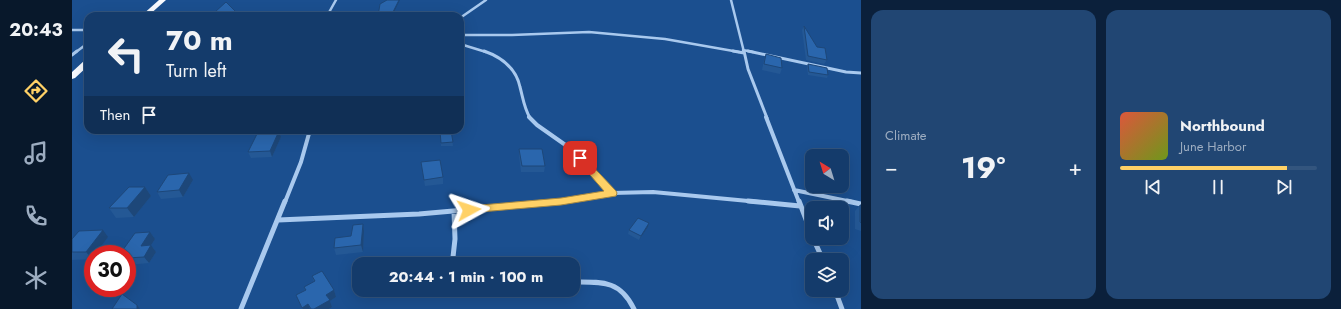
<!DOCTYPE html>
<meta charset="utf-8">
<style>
:root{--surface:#143b6b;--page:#214673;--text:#f1f3f6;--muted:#9dadc1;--line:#33557e;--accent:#ffd166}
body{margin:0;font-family:Jost,sans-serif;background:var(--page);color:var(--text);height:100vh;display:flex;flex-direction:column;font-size:15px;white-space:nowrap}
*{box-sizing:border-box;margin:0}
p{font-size:13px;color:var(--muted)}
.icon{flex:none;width:22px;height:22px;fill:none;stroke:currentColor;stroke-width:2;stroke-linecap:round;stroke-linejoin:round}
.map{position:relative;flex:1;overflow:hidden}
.details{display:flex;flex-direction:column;gap:10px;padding:10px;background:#0b203b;width:480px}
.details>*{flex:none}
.guide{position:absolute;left:12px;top:12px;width:380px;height:122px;border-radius:12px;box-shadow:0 4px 16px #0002,0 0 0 1px var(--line);background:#143b6b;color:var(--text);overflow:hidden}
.needle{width:26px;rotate:322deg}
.tools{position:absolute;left:733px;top:149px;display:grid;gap:8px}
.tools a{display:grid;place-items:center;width:44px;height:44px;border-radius:8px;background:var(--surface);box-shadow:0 4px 16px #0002,0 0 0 1px var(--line);font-size:20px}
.speed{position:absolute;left:12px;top:245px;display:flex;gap:8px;font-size:20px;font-weight:700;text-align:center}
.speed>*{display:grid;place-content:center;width:52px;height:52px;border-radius:50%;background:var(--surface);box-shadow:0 4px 16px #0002,0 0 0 1px var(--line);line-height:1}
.speed .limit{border:6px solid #d22;background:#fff;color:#111}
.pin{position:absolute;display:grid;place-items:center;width:34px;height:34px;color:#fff;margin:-17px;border-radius:8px;box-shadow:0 2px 6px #0006}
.me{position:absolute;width:44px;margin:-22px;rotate:85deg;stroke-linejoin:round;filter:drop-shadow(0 0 3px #0008)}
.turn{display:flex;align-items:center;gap:14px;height:84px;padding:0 16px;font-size:18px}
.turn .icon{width:52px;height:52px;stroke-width:2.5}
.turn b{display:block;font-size:28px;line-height:34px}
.then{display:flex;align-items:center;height:38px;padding:0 16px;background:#0003;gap:8px;font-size:15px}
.big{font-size:30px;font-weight:700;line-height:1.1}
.details .tile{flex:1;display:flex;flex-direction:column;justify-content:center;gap:6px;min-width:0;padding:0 14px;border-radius:12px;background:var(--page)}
.song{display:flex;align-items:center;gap:12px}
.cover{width:48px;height:48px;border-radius:6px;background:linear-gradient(135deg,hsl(10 70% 55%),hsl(80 70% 35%))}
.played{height:4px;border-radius:2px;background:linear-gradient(90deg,var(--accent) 85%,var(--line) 85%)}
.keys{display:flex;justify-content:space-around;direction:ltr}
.heat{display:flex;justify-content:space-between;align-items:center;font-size:22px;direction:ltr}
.details .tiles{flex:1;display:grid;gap:10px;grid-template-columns:repeat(2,1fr)}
.trip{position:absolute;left:280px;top:257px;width:228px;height:40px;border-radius:12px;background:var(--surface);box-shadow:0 4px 16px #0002,0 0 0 1px var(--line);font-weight:700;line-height:40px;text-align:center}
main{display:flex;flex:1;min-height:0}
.tab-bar{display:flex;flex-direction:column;width:72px;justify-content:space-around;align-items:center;background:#08182b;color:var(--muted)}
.tab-bar .icon{width:28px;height:28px}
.tab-bar .current{color:var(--accent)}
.tab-bar b{font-size:18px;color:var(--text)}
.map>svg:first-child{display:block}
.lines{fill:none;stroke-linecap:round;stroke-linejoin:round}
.minor-far3{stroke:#a9c9ee;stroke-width:2.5}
.minor-far2{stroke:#a9c9ee;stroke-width:3}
.minor-far1{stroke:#a9c9ee;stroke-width:4}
.minor{stroke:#a9c9ee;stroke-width:5}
.trunk{fill:#f8faff;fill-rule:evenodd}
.wall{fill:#245895}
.shaded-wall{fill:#1d4779}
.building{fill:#2a66ad;stroke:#1d4779}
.route{fill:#ffd166;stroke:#a68842}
</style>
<main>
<nav class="tab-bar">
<b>20:43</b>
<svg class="icon current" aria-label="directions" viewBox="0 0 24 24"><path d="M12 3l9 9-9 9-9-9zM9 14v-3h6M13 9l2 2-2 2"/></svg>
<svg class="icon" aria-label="music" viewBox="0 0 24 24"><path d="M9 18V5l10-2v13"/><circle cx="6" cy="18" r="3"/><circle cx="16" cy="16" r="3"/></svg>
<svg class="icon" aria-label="phone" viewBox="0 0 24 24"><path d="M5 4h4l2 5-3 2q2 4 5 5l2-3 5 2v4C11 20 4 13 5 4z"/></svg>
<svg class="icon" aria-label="climate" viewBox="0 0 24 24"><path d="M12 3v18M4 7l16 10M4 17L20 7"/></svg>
</nav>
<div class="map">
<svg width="789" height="309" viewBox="0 0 789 309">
<rect width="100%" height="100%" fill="#1b4f8f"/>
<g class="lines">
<!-- minor-far3 -->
<path class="minor-far3" d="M659,0L672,52
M255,16L264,0
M388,18L414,0
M0,30H16
M388,35H440L517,32L593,39L667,52
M388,44L414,52
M671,50L681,52
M4,52L16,43"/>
<!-- minor-far2 -->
<path class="minor-far2" d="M412,51C429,57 444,68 448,87C451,98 452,108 458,118
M661,51L672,53
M672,51L676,69L695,118
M676,51L774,72L789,73
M0,55L5,51"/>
<!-- minor-far1 -->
<path class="minor-far1" d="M457,117L465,125L502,151L540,193
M694,117L727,202
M722,190L780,202
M213,202L229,162L238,130
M488,202L540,193L581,192L687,202"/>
<!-- minor -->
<path class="minor" d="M676,201L728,206
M727,201L740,235
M775,201L789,204
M382,211L383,239L381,257L383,264
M206,220L347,214L494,201
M741,238L751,260
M501,282C530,282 548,280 562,309
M763,290L770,309
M169,309L213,201"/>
<!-- trunk -->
<path class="trunk" d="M87,0H94L76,16H69Z
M13,60H16V66L3,78L0,79V72Z"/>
</g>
<!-- wall -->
<path class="wall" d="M732,26L745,47L755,60L752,64L734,60L730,30Z
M694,54L710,68L708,74L690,70L692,60Z
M736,64L756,75L755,78L736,75L735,67Z
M173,130H191L189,132L207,131L209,137L200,157L179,158L176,152L186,133H174Z
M368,131H379L381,146H369Z
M447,149L473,166L472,172H449L447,156Z
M349,162L371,177V184L353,186Z
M121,180L111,197L89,199L85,192Z
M73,187L79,196L62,217L44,218L37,208Z
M788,205H789V231L783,229V211Z
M577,223L576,227L567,240L556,234L557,230Z
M291,224L292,231L291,252L264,255L262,248L279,236Z
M78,232L83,239L79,245L84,252L77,263L55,265V254Z
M36,237L21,254V257L20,259L0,260V239Z
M240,276L262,290L264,297L258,301L260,307L257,309H230L224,295L233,290L232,287L242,282Z"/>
<!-- shaded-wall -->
<path class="shaded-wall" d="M327,0H328L320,16H319Z
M163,11L164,14L162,16H160Z
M207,131L209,137L200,157L198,151Z
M117,173L121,180L111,197L107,190Z
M73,187L79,196L62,217L55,208Z
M577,223L576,227L567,240L569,236Z
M291,224L292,231L291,252L289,245Z
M31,230L36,237L23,254H21V257L20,259L14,252Z
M78,232L83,239L74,253L69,246Z
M79,245L84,252L77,263L72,257Z
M262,290L264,297L258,301L260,307L257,309H242L254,295Z
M236,304L238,309H231L230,308Z
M65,305L68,309H65Z"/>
<!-- building -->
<path class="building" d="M315,0H327L319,16H306L308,4Z
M154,2L163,11L160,16H132L136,12H143Z
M732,26L745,47L753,48L755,60L736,56Z
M694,54L709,58L710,68L692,64Z
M736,64L755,68L756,75L737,72Z
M207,131L198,151L176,152L186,132Z
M368,131H379L381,142L369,143Z
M447,149H470L473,166H450Z
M368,160L371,177L352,180L349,162Z
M117,173L107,190L85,192L96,175Z
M57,187H73L55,208H37Z
M788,205H789V223L788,222Z
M566,218L577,223L569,236L557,230Z
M291,224L289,245L262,248L263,238L279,236L281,225Z
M31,230L14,252H0V239L7,231Z
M78,232L69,246L79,245L72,257L55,258V254H48L63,233Z
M250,271L262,290L254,295L258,300L242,309H239L236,304L230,308L224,295L234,290L232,287L243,281L240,276Z
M50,294L65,305V309H40Z"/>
<!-- route -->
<path class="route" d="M508,155L511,156L544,191L545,193L544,196L489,205L397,213L393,212L392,210L393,207L397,206L489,198L532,191L505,160L504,158L505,156Z"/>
</svg>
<div class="tools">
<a><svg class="needle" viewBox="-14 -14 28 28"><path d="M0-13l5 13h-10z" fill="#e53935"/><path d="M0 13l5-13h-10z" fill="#9dadc1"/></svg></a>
<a><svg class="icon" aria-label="sound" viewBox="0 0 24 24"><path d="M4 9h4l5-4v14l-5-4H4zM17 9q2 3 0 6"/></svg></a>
<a><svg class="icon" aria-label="layers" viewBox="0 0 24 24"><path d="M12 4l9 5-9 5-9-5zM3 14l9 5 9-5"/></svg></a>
</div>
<div class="speed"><div class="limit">30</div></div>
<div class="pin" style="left:508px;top:158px;background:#d93025"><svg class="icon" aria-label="arrive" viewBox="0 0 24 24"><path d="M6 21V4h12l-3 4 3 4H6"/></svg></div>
<svg class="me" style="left:397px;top:210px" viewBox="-20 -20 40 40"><path d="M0-17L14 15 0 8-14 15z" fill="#ffd166" stroke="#fff" stroke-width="4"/></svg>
<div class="trip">20:44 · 1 min · 100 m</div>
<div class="guide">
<div class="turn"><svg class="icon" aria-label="left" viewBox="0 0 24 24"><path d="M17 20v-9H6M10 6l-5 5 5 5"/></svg><div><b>70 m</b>Turn left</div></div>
<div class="then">Then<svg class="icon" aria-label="arrive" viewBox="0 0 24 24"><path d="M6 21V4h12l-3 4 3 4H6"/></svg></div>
</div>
</div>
<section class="details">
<div class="tiles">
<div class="tile"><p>Climate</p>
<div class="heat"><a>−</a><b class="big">19°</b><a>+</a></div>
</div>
<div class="tile">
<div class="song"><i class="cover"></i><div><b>Northbound</b><p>June Harbor</p></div></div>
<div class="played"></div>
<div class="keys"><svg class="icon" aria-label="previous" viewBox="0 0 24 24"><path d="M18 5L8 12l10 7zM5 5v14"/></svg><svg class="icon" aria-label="pause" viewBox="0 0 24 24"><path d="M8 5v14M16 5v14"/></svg><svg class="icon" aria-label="next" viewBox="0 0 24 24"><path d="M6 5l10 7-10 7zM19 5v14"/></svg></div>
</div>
</div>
</section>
</main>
